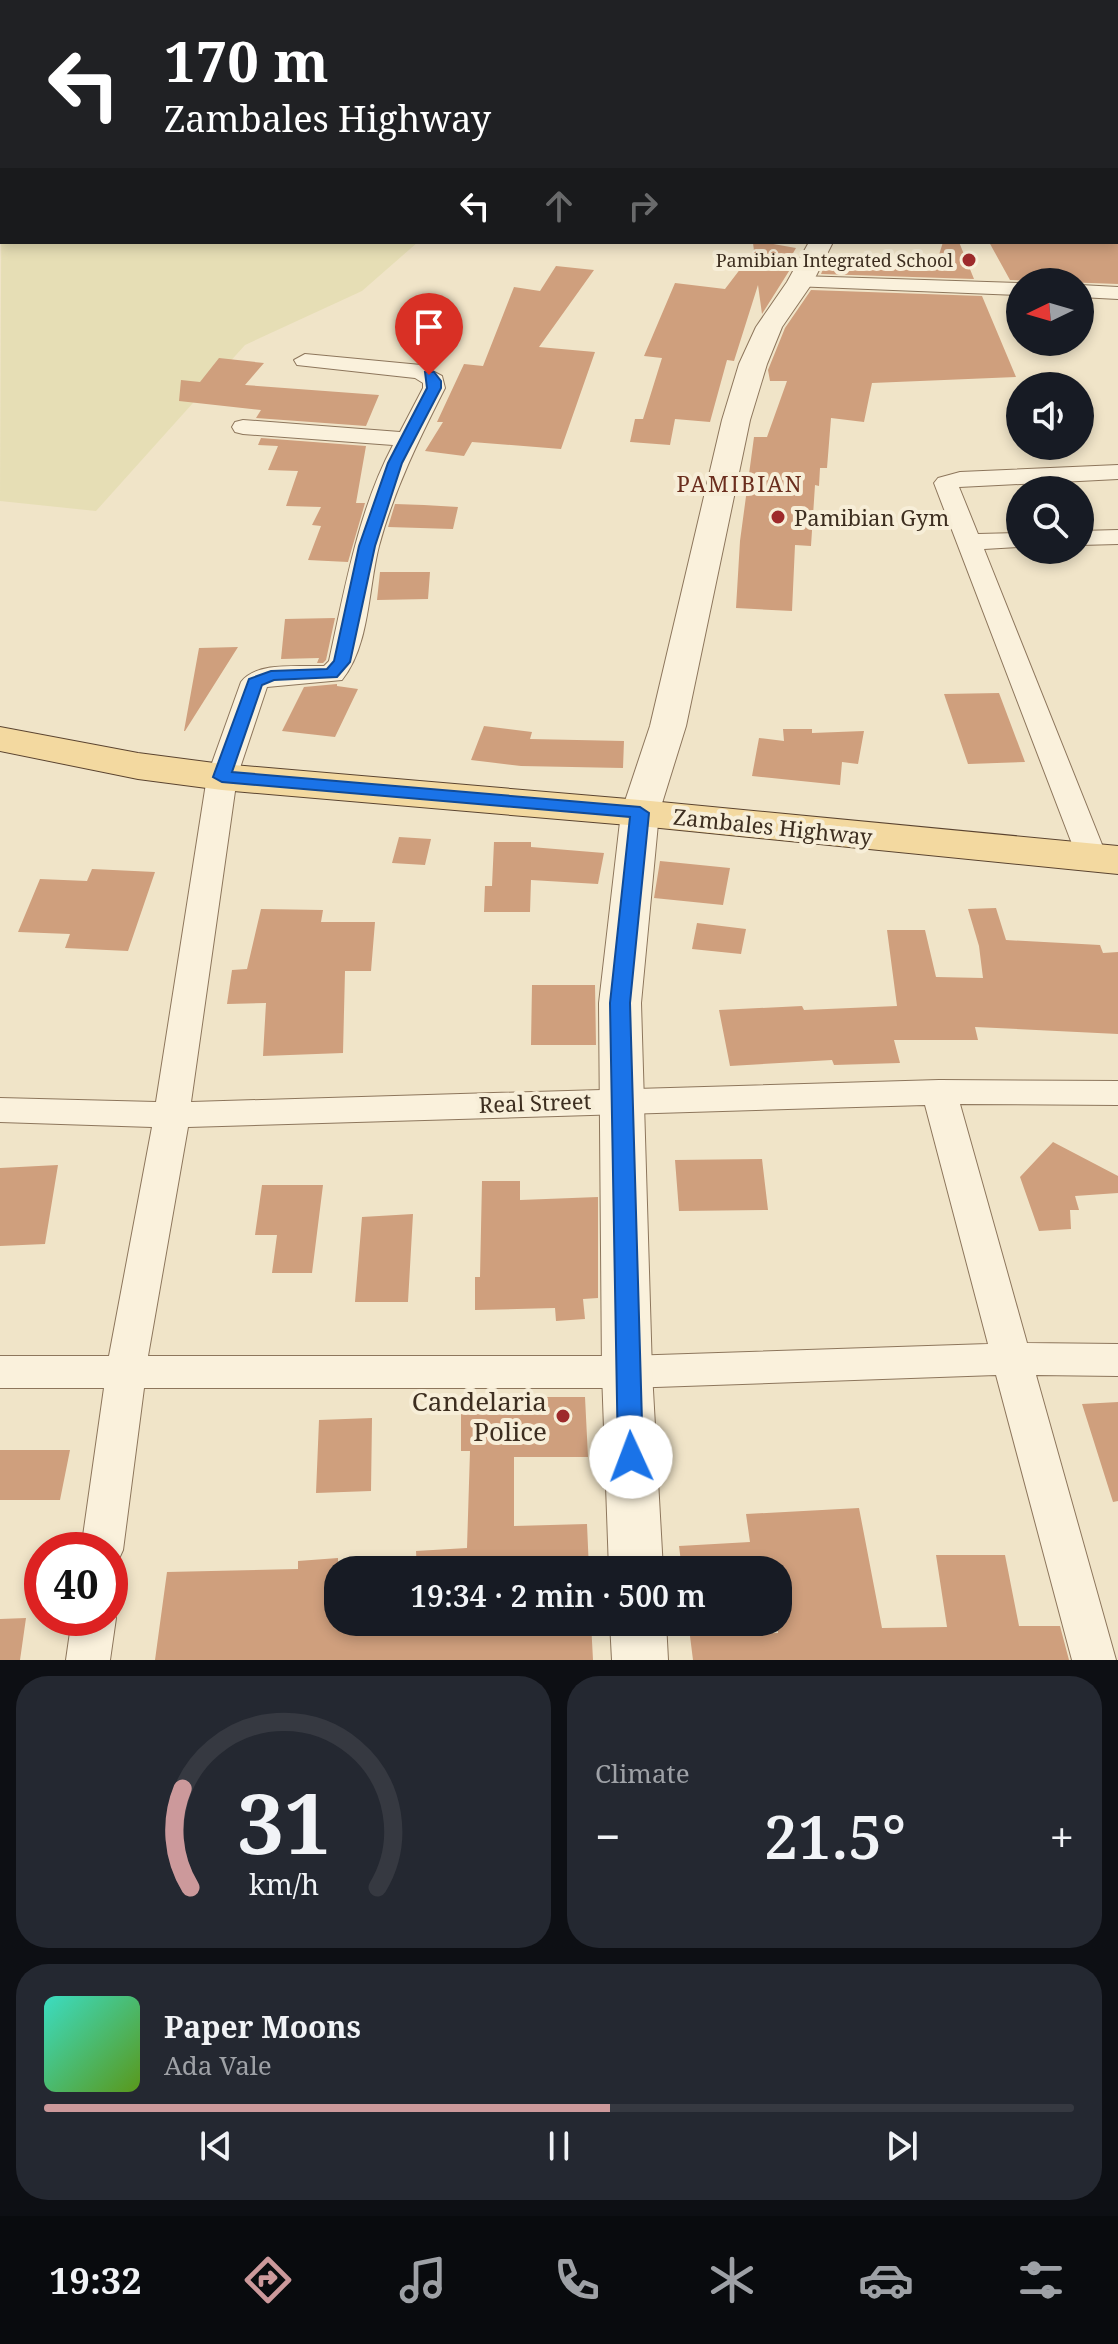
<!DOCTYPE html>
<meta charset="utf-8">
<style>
:root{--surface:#171b24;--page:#242831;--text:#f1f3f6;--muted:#9ea1a6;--line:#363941;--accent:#cc999b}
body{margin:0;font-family:"Noto Serif",serif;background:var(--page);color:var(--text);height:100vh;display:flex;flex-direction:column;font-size:30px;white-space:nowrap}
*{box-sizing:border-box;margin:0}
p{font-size:26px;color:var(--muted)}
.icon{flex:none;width:44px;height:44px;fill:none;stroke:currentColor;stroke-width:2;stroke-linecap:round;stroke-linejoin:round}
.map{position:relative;height:1660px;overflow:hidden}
.side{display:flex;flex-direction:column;gap:16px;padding:16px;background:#0d0f14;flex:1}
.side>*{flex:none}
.banner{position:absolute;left:0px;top:0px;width:1118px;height:244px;box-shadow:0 4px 12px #0003;background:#202124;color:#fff;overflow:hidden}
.needle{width:52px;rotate:265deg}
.buttons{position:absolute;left:1006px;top:268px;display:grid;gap:16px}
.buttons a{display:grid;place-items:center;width:88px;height:88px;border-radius:50%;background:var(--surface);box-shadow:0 4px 12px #0003;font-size:40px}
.speed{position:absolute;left:24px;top:1532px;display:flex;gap:16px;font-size:40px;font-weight:700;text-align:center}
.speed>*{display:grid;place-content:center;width:104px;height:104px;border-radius:50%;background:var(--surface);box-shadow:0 4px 12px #0003;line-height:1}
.speed .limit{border:12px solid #d22;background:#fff;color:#111}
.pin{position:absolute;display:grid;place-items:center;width:68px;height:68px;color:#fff;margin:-82px -34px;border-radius:50% 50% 50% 0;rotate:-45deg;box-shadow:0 0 8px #0007}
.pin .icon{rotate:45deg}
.me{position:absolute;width:88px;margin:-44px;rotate:358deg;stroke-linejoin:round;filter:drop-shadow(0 0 6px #0008)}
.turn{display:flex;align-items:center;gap:28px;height:168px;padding:0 32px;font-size:36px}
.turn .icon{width:104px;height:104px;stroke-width:2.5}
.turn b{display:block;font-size:56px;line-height:68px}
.lanes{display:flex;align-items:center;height:76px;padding:0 32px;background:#0003;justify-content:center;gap:40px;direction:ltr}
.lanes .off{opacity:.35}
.big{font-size:60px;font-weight:600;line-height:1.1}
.side .widget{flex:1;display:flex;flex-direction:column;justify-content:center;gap:12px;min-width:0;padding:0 28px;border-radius:32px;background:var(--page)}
.side .dial{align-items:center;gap:0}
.dial svg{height:208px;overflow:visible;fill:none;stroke:var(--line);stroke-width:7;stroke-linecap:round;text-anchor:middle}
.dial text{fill:var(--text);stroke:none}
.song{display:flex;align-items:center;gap:24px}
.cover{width:96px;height:96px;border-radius:12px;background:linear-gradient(135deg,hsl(170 70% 55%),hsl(90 70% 35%))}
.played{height:8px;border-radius:4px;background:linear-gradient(90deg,var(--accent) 55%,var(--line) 55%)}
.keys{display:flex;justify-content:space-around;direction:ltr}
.heat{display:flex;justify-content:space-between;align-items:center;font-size:44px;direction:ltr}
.side .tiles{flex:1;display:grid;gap:16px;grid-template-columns:1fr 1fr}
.widget:last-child{grid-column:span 2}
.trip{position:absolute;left:324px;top:1556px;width:468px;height:80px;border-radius:32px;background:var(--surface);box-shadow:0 4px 12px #0003;font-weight:600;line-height:80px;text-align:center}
.menu{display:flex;height:128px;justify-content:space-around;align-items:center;background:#090b0e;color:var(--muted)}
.menu .icon{width:56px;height:56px}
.menu .current{color:var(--accent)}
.menu b{font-size:36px;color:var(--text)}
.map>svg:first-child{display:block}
.farmland{fill:#e6deb5}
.building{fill:#cf9f7d}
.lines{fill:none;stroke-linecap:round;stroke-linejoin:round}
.minor-casing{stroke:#8d765c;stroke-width:2}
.tertiary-casing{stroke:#8d765c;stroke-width:2}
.primary-casing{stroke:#5b4430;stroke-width:2}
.minor{fill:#faf1dc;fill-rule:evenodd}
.tertiary{fill:#faf1dc;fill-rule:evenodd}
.primary{fill:#f3d9a0;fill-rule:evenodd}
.route{fill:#1a73e8;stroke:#114b97;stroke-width:2}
.poi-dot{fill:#9e2a2b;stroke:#f7eed8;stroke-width:3}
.labels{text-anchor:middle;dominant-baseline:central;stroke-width:8;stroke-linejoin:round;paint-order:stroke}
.far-poi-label{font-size:18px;fill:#3d2e20;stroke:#f7eed8;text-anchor:end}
.far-quarter-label{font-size:22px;letter-spacing:2px;fill:#6b2e1e;stroke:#f7eed8}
.poi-label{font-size:22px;fill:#3d2e20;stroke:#f7eed8;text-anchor:start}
.street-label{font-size:22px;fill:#3d2e20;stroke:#f7eed8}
.near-poi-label{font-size:26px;fill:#3d2e20;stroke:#f7eed8;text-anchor:end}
</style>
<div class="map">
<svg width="1118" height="1660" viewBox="0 0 1118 1660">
<rect width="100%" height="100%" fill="#f0e4c8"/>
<!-- farmland -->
<path class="farmland" d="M2,81V242H418L362,291L245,345L96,511L0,501Z"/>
<!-- building -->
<path class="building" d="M762,242L796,248L789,260H796L762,314L758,285L734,361L727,360L710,422L675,419L670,445L630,442L635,419H643L662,358L644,356L675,283L725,289L754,251L753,243Z
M943,242H959L974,279L821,274L826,262L935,268Z
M989,242H1118V284L1010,280Z
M556,266L594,270L539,347L595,352L561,449L472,442L464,456L425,451L443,422H437L464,364L483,366L514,287L540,291Z
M811,290L982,296L1016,377L872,383L864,422L831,418L827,468H820L819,486L815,485L811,546L795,545L792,611L736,608L740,541L754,437H767L787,381H770L768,370L785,328Z
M219,358L264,363L245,385L379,395L366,426L256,418L261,410L179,401L181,380L200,382Z
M261,438L366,446L356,503H365L348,562L308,560L321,526L312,525L321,507L286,506L298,471L268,470L278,446L258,445Z
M395,504L424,505L458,507L453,529L388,527Z
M380,572H430L428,599L377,600Z
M335,618L326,660L323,663H317L319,658L281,659L285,619Z
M238,647L185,731H184L199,648Z
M337,684V686L358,689L335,737L282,731L304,687Z
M999,693L1025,762L968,764L944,694Z
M484,726L532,732L530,739L624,741L623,768L521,766L471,760Z
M783,729H812V733L864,731L858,764L842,762L840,785L752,776L759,738L784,741Z
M399,837L431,839L425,865L392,863Z
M494,842H531V847L604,853L598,884L531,880L530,912H484L485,886H492Z
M660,861L730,868L723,905L654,898Z
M92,869L155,872L128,951L65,948L70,934L18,932L40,879L87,881Z
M996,908L1006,940L1100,945L1103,953L1118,952V1034L975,1027L978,1040H894L900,1063L834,1065L832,1060L730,1066L719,1010L802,1006L804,1010L897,1006L887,930H925L936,977L983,978L979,946L968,909Z
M261,909L323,910L321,922H375L371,971H345L343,1053L263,1056L266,1003L227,1004L232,970L247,969Z
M697,923L746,929L741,954L692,949Z
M532,985H595L596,1045H531Z
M1053,1142L1118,1176V1193L1075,1196L1079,1210H1070L1071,1229L1039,1231L1020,1177Z
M762,1159L768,1210L679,1211L675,1160Z
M58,1165L45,1244L0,1246V1168Z
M482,1181H520V1200L598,1197V1298L583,1299L585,1319L556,1321L555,1308L475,1310V1277H480Z
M262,1185H323L312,1273H272L277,1235H255Z
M413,1214L408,1302H355L362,1217Z
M523,1397H585L588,1457H514V1526L587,1524L589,1570H417L416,1551L467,1548L470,1451H461V1414L523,1412Z
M1118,1402V1501L1113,1502L1082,1404Z
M372,1418L371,1491L316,1493L319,1420Z
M0,1450H70L60,1500H0Z
M859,1508L882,1628L947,1627L936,1555H1005L1019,1626H1060L1069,1660H693L690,1636L778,1633V1570H682L679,1546L750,1542L746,1514Z
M338,1558V1622H591L593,1660H155L167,1572L298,1569V1561Z
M26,1618L20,1660H0V1619Z"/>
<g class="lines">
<defs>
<path id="minor" d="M1116,202H1118V214H1116Z
M800,276L1020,283V295L793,286L790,282Z
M1080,285L1118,287V299L1080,297Z
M305,354L421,365L442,376L445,388C419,439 394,490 379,546C368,589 370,645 342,680L267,687L237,777L191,1102L939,1080L1118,1081V1105L960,1104L1027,1343L1118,1344V1376L1036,1375L1116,1660H1072L996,1375L627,1388H144L123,1550L117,1563L110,1566V1550H81L104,1388H0V1356H109L152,1127L0,1122V1098L156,1102L207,777L241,682C256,661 301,667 324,666L329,661C345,588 358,511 393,445L243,434L235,432L232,427L235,422L243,420L400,432L423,388V383L415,378L297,365L294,360ZM925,1105L988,1344L627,1356H148L188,1127Z
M1118,465V479L959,487L978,534L1020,533V547L984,549L1107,857L1103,864L1092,866L1081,864L1077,857L934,483L938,478L960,472Z
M1118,530V544L1080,545V531Z
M110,1605L116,1618L110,1660H66L72,1618H110Z"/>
<path id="tertiary" d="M910,0H930V2H910Z
M809,242H833L813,282L782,327L767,364L750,420L686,726L659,813L641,1003L652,1372L663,1570H609L602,1372L599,1003L621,813L650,726L722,420L739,364L756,327L787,282Z
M610,1622H666L668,1660H612Z"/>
<path id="primary" d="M0,727L138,753L222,764L640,800L1118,846V874L640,826L222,790L138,779L0,751Z"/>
</defs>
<!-- minor casing -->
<use href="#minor" class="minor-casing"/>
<!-- tertiary casing -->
<use href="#tertiary" class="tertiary-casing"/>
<!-- primary casing -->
<use href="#primary" class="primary-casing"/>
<!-- minor -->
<use href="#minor" class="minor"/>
<!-- tertiary -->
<use href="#tertiary" class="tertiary"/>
<!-- primary -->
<use href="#primary" class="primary"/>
</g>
<!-- route -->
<path class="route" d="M425,372H434L441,381V388L402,463L375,546L350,662L337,677L274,680L262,685L232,772L640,807L649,813L630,1003L643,1457L640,1464L631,1467L622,1464L618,1457L610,1003L630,817L222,782L213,777L249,679L271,671L327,669L334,661L359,546L388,463L427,388Z"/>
<!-- markers -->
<g class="poi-dot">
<circle cx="969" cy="260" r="8"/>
<circle cx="778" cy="517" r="8"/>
<circle cx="563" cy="1416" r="8"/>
</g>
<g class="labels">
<!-- far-poi labels -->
<g class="far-poi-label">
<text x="953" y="260">Pamibian Integrated School</text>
</g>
<!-- far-quarter labels -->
<g class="far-quarter-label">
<text x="740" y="483">PAMIBIAN</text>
</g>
<!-- poi labels -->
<g class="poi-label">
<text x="794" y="517">Pamibian Gym</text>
</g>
<!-- street labels -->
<g class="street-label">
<text transform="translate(773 826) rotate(6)">Zambales Highway</text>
<text transform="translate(535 1102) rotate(-2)">Real Street</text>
</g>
<!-- near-poi labels -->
<g class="near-poi-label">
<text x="547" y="1401">Candelaria<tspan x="547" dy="30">Police</tspan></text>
</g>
</g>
</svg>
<div class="buttons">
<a><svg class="needle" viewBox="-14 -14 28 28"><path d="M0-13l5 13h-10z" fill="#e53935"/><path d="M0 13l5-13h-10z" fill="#9ea1a6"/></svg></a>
<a><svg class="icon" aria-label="sound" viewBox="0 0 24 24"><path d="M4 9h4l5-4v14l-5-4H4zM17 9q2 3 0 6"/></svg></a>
<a><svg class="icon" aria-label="search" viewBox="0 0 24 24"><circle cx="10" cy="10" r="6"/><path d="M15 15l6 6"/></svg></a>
</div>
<div class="speed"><div class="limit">40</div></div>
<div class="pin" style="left:429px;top:375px;background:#d93025"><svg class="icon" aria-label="arrive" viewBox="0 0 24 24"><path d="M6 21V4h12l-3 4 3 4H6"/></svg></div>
<svg class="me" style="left:631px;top:1457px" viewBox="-20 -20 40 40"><circle r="19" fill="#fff"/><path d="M0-13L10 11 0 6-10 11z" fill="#1a73e8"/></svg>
<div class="trip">19:34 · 2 min · 500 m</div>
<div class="banner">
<div class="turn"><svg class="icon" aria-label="left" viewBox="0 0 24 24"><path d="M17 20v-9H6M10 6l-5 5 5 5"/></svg><div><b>170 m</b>Zambales Highway</div></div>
<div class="lanes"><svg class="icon" aria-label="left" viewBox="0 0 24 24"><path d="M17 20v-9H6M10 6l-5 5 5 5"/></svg><svg class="icon off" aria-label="ahead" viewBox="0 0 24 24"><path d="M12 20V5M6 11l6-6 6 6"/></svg><svg class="icon off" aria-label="right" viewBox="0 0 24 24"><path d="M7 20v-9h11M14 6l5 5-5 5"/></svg></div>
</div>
</div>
<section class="side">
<div class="tiles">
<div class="widget dial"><svg viewBox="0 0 100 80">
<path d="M14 69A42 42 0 1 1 86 69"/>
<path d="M14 69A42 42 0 0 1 11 31" stroke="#cc999b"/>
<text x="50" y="56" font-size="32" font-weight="700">31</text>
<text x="50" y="72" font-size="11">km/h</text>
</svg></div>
<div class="widget"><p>Climate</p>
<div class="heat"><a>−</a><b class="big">21.5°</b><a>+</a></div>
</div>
<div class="widget">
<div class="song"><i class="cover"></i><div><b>Paper Moons</b><p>Ada Vale</p></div></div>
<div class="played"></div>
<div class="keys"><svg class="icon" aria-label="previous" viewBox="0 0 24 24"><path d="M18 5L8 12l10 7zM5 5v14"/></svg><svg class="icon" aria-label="pause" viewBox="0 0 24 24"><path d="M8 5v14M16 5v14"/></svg><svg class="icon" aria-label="next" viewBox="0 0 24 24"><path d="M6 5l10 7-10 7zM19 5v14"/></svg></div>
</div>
</div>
</section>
<nav class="menu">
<b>19:32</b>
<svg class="icon current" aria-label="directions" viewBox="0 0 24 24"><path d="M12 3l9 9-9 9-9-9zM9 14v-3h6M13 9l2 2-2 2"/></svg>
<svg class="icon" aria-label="music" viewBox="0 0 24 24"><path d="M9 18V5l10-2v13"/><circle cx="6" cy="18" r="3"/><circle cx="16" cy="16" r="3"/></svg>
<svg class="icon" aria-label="phone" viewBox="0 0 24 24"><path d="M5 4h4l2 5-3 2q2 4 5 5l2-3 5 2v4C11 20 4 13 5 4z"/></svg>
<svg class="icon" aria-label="climate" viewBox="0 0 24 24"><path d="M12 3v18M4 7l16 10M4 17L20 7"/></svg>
<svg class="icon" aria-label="car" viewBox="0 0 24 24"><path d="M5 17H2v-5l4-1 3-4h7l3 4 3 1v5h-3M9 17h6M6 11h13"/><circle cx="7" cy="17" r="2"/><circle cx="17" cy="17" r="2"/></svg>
<svg class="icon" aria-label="filters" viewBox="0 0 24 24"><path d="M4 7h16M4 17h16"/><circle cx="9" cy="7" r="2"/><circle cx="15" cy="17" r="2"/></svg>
</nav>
